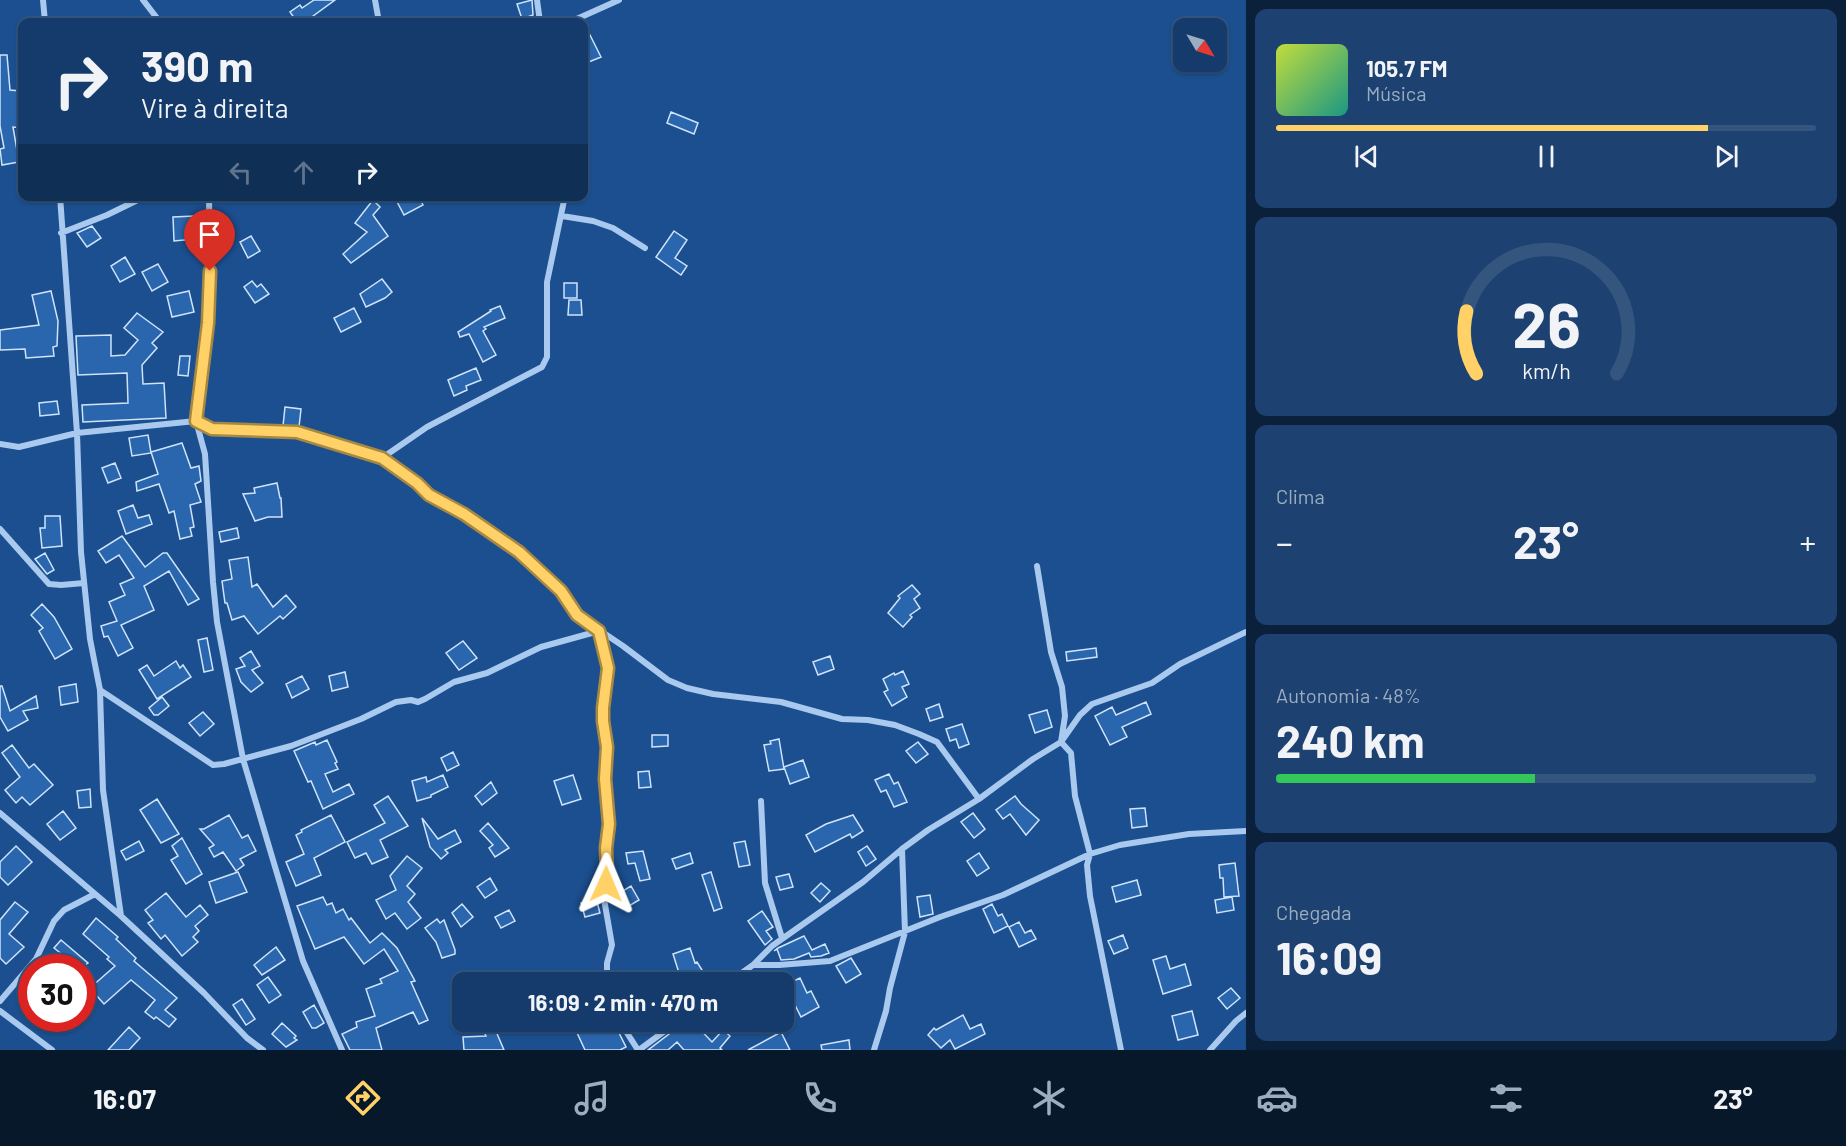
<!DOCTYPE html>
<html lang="pt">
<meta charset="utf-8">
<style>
:root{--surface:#143b6b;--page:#1d4271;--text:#f1f3f6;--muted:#9dadc1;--line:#33557e;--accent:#ffd166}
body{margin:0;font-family:Barlow,sans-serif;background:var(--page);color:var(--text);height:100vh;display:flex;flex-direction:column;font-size:22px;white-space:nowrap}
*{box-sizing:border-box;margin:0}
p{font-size:20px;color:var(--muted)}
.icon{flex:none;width:33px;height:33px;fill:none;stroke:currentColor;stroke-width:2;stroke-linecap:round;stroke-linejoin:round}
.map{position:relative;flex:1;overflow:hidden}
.panel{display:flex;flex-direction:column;gap:9px;padding:9px;background:#0b203b;width:600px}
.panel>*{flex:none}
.top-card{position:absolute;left:18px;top:18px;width:570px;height:183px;border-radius:12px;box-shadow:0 2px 4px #0004,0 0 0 2px var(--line);background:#143b6b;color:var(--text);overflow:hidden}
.needle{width:39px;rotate:128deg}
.fabs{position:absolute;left:1173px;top:18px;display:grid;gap:12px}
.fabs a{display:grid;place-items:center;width:54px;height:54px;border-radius:12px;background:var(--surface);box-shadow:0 2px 4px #0004,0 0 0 2px var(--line);font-size:30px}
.speed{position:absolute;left:18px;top:954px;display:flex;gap:12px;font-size:30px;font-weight:700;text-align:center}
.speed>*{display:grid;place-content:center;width:78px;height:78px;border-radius:50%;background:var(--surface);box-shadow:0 2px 4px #0004,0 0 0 2px var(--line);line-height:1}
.speed .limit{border:9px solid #d22;background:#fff;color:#111}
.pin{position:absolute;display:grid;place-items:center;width:51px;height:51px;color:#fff;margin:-62px -26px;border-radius:50% 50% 50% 0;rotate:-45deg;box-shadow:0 0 6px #0007}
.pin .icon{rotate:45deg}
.me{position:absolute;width:66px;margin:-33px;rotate:1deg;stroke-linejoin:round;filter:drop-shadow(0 0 4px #0008)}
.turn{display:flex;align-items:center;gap:21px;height:126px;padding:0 24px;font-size:27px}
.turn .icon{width:78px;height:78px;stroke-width:2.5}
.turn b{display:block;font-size:42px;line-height:51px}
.lanes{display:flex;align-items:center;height:57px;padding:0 24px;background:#0003;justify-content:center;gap:30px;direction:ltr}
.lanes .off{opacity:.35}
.big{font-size:45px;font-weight:700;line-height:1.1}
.panel .tile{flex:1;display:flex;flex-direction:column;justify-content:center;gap:9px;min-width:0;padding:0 21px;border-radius:12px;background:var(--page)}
.panel .dial{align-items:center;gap:0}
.dial svg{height:156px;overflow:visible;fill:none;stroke:var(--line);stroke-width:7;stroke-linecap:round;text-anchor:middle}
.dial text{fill:var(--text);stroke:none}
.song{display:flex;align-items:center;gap:18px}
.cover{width:72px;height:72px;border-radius:9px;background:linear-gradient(135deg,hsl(70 70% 55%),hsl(170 70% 35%))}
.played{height:6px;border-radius:3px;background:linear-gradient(90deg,var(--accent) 80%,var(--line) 80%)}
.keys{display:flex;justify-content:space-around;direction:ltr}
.heat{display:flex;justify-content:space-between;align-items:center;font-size:33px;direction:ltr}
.charge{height:9px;border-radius:4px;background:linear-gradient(90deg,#34c759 48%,var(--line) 0)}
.trip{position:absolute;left:452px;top:972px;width:342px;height:60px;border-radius:12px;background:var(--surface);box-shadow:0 2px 4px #0004,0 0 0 2px var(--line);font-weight:700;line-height:60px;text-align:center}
.menu{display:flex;height:96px;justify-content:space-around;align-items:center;background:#08182b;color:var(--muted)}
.menu .icon{width:42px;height:42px}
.menu .on{color:var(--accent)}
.menu b{font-size:27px;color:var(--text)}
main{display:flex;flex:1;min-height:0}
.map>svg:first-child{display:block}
.building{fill:#2a66ad;stroke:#cfe3fa;stroke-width:1.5}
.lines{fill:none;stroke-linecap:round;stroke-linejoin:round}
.minor{stroke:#a9c9ee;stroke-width:6}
.route-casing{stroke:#a68842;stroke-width:15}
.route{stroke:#ffd166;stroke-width:10}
</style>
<main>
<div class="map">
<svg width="1246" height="1050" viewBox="0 0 1246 1050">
<rect width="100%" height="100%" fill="#1b4f8f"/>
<!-- building -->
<path class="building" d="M314,0H335L309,19L312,22H297L290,12L300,5L302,8Z
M532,0L533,15L522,19L517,4Z
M584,23L601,57L584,64Z
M0,55H7L10,90L20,91L18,109L22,110V128L13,127L19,162L2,165L0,149L4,148L0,126Z
M671,112L698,123L694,134L667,123Z
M394,196H418L423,205L404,215Z
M373,200L380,207L373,215L388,236L351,263L343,254L367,232L355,223Z
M194,216L195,239L174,241L173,217Z
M92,226L101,238L87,247L77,233Z
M674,231L687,240L675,258L687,266L681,275L656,257Z
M251,236L260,251L248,258L240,242Z
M125,257L135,274L120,282L111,266Z
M158,264L168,282L152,291L142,272Z
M382,279L392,292L385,298L366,307L360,294Z
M252,281L257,287L261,284L269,294L255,303L244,287Z
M564,283H577V298H564Z
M51,291L58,321L57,346L53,347L54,356L26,358L25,349L0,350V330L39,325L32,295Z
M189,291L194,312L172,317L167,296Z
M569,300H581L582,315H568Z
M500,306L505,318L484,327L486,329L483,331L496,355L483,362L469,334L460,337L458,332L491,311L490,310Z
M354,308L361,322L341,332L334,318Z
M137,313L163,332L152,343L157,348L142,365L143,384L164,383L166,418L83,422L82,405L128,403L127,373L78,375L76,336L111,335V356L125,355L138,340L124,328Z
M180,356H190L188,376L178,375Z
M476,368L481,380L466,386L467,390L454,396L448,380Z
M57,401L59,414L40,416L39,403Z
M285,407L301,409L299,427L283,426Z
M148,435L151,453L132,456L129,438Z
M182,443L191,468L199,466L201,481L195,484L201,502L190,505L194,527L190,528L192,536L180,539L174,511L169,513L159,484L137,491L136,482L158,474L151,452Z
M115,463L121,478L108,483L102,468Z
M277,483L280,498H281L282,517H268L255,521L243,494L255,493L254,488Z
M133,505L138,518L149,515L152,524L126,534L118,511Z
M45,516H60L62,546L42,548L40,528H45Z
M237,528L239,538L221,542L219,532Z
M122,536L145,567L163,553H167L199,599L188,605L169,571L144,586L154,610L121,625L133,648L118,656L108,636L104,637L101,626L117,621L109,602L125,595L120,584L134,578L119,555L106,563L98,551Z
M45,553L54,570L47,574L35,559Z
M248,557L252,587L257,584L273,607L286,595L296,607L283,619L280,616L258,634L244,616L232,620L227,603H225L222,581L232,579L229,560Z
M912,585L920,594L914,599L920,608L910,615L912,617L903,627L888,613L900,598L898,596Z
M42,604L54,617L72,649L55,659L39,631L43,628L31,615Z
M207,638L213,670L204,672L198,640Z
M463,641L477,658L459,670L446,653Z
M1096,648L1097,657L1067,661L1066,652Z
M251,651L260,666L252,670L263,683L251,692L241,682L236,669L245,666L240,658Z
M830,656L834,669L818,675L813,662Z
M176,661L180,668L183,665L191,677L157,699L139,670L147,665L154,676Z
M903,671L909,684L902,687L907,697L892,706L884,692L888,690L883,679L894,673L895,675Z
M345,672L348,687L332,691L329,676Z
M302,676L309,689L292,698L286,684Z
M76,684L78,702L61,705L59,687Z
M0,686H2L10,711L36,696L38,708L23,711L28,720L8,731L0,717Z
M162,697L169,706L158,715H154L149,708Z
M1146,702L1151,714L1122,727L1127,737L1110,745L1095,716L1112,707L1116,715Z
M939,704L943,717L930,721L926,709Z
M1047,710L1052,727L1035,733L1029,715Z
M203,712L214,724L200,736L189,723Z
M962,724L969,744L959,748L956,739L950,741L946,729Z
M652,735H668V746L652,747Z
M779,739L784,769L769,771L764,745L771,744L770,741Z
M327,740L337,762L335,763L338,769L325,774L333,792L349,784L354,794L323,809L311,781L308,782L294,751L315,742L316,745Z
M918,742L928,754L916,763L906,751Z
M12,745L29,768L34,764L53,785L30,805L22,797L16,803L5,790L20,777L2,753Z
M453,752L459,765L447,771L441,758Z
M803,760L809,777L790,784L784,767Z
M649,771L651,787L639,788L638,772Z
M889,774L894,784L898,782L907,802L894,807L886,790L881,792L875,780Z
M443,775L448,787L431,795V797L417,801L412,781L426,777L427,782Z
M573,775L581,799L562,805L554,781Z
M491,782L497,793L482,805L475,796Z
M90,789L91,807L79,808L77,791Z
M388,796L408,826L380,840L388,857L372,864L366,853L355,858L347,842L385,823L374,805Z
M1015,796L1021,804L1039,820L1026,835L1010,814L1003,819L996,810Z
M157,799L179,834L161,843L140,810Z
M1145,808L1147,826L1132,828L1130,809Z
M63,811L76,828L60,840L47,824Z
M973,813L985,829L974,838L961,822Z
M229,815L242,838L248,835L256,851L240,859L244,865L236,871L223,852L214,857L209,848L214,845L200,829H204Z
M331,815L345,842L314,858L321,875L296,886L286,862L304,854L296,835L302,832L301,830Z
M853,815L863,831L852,838L850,834L815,852L806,835L826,824Z
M422,818L438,839L455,830L461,842L445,850L448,853L441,859L430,847Z
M488,823L509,848L495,857L489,848L493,845L480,831Z
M182,838L202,874L186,884L171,860L178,856L172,846Z
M139,841L144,851L126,860L121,851Z
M745,841L750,865L739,867L734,843Z
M16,846L32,862L8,885L0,877V862Z
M867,846L876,859L866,866L858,852Z
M643,851L650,879L640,881L635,863L628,864L626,853Z
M690,853L693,863L676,869L672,859Z
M979,853L989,868L977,876L967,861Z
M407,856L422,868L407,886L415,894L408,902L421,918L407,929L395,913L386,919L376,900L396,890L390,876Z
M1235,863L1239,896L1224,897L1223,878H1220L1219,865Z
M238,872L247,892L216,903L209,882Z
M711,872L722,908L714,911L702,875Z
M789,874L793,887L780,890L776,877Z
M490,878L497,890L485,898L477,887Z
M1137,880L1141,895L1116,902L1112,887Z
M821,883L830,891L820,902L811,893Z
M631,886L639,900L629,906L621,892Z
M166,893L186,917L200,905L208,915L195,926L199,931L193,937L198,942L182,956L165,935L161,939L148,923L153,920L145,910Z
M930,895L933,914L920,917L917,897Z
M323,897L327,905L332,903L336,913L343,909L349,920L351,918L370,943L382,933L397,948L415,981L411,982L428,1020L419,1024L413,1012L376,1028L382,1050H350L342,1034L357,1027L356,1022L375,1016L366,989L382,983L380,979L398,971L384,949L364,964L344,937L315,949L297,906Z
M1232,897L1234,910L1217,913L1215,900Z
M596,898L600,913L585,917L581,903Z
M15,902L28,912L9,934L24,947L6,964L0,958V920Z
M462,904L473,917L461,927L452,913Z
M992,904L998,916L1002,914L1008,926L994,933L983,909Z
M509,910L515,921L501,928L495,917Z
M762,911L773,927L766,931L772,939L765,945L748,921Z
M96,918L118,937L116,939L136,958L134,961L177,998L165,1010L176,1019L169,1027L156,1017L154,1019L145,1012L155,1000L131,980L104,1004L90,988L115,966L107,959L109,957L83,934Z
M437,919L440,923L444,920L455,950V954L442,958L436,942L425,928Z
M1019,922L1025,933L1031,930L1036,939L1019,947L1009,927Z
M1123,935L1128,948L1114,954L1108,941Z
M804,936L812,950L825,944L829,953L821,956L811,957L809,953L794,959L781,960L777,949L774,951L778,948Z
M61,940L88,963L81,968H73L69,960L54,948Z
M276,947L285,960L262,975L254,965Z
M690,948L695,963L697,962L707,978L699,982H684L679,973L673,954Z
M1166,956L1170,969L1185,964L1191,985L1163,994L1153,960Z
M851,958L861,974L846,983L836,966Z
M513,972L516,982H487V980Z
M268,977L281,995L269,1003L257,985Z
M800,978L807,993L811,991L819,1007L801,1017L793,1001L783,1006V991L789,988L787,984Z
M1231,988L1240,998L1227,1009L1218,998Z
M242,999L255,1019L246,1025L233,1005Z
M314,1005L324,1023L316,1028H312L303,1012Z
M1192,1011L1198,1035L1178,1040L1172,1016Z
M963,1015L970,1029L981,1024L985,1034L955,1049L950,1040L941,1048L928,1035L934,1028L936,1030Z
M479,1022H492L504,1050H464L463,1037L486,1036Z
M572,1022H608L610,1025L614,1023L626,1047L620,1050H585Z
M685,1022H693L712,1042L723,1030L730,1036L720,1048L722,1050H684L677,1042L668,1050H648Z
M282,1023L296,1036L294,1038L297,1040L286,1047L272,1034Z
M129,1027L140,1038L129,1050H108Z
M781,1032L790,1050H748Z
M849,1040L850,1050H822L821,1045Z"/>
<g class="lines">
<!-- minor -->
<path class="minor" d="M43,0L45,22
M143,0L160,22
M375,0L379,22
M537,0L540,22
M570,22L619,0
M60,196L77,433L81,552L90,639L100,690L103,790L121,916
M209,196L210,271L208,323L196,421L205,454L213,582L217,622L243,759L303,961L342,1050
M562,216L593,221L613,228L645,248
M61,233L107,215L146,196
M0,444L19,447L77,433L196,421L212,429L297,432L382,458L417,483L429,495L464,514L507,542L548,578L565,596L577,615L623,646L668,680L687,688L713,694L781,702L842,719L868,720L895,725L919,734L937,742L979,799
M382,458L427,427L542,367L547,357V282L565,196
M0,529L49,584L61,585L84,583
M1037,566L1051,652L1062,687L1065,716L1061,742L1071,753L1075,796L1090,854L1087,865L1090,896L1121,1050
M599,631L608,668L603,708V721L607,747L605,779L609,824L606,848L607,869L604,899L612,945L607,963V982
M100,690L213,765L224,764L291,746L361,719L396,702L411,700L418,702L425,699L454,682L487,673L541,647L599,631
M761,801L765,883L782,938
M0,813L121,916L204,993L247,1038L263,1050
M753,965L772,946L863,882L902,849L928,830L979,799L1033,759L1061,742L1080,715L1092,704L1152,683L1180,664L1246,632
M729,982L753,965H779L830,961L940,917L1003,895L1090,854L1120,845L1189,834L1246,831
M0,1001L36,959L54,921L64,910L95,894
M0,1011L52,1050
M620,1022L638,1050
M639,1050L677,1022
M874,1050L886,1011L890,988L905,932L902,849
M1210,1050L1236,1021L1246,1013"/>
</g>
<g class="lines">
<defs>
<path id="route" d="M210,271L208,323L196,421L212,429L297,432L382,458L417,483L429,495L464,514L519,552L561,591L577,615L599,631L608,668L603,708V721L607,747L605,779L609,824L606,848L607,869L606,884"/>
</defs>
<!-- route casing -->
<use href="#route" class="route-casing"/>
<!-- route -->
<use href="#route" class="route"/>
</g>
</svg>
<div class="fabs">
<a><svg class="needle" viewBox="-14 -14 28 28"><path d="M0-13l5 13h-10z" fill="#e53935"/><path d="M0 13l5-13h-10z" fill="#9dadc1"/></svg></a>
</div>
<div class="speed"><div class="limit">30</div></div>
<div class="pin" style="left:210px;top:271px;background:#d93025"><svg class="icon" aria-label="arrive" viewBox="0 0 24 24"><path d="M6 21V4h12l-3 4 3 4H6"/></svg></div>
<svg class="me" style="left:606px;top:884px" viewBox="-20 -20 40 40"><path d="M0-17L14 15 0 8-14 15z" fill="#ffd166" stroke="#fff" stroke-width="4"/></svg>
<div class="trip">16:09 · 2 min · 470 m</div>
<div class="top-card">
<div class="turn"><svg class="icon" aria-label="right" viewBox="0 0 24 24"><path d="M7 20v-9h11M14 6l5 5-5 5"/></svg><div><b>390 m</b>Vire à direita</div></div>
<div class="lanes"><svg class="icon off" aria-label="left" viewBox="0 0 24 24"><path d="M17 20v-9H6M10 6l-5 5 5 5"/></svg><svg class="icon off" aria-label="ahead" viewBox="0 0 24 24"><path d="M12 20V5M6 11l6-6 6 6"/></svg><svg class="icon" aria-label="right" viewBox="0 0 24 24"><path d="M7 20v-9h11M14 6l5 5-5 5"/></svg></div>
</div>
</div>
<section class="panel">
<div class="tile">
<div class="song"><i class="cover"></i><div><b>105.7 FM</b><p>Música</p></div></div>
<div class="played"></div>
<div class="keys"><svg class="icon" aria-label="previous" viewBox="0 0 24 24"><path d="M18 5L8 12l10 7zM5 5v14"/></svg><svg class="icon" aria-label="pause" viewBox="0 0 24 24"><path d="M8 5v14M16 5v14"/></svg><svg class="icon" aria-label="next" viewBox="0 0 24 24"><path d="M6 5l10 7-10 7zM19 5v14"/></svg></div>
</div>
<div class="tile dial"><svg viewBox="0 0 100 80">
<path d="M14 69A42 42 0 1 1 86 69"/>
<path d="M14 69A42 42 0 0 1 9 37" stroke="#ffd166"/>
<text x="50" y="56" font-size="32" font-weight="700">26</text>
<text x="50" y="72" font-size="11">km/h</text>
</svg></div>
<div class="tile"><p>Clima</p>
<div class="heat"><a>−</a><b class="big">23°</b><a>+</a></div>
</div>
<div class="tile"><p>Autonomia · 48%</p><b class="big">240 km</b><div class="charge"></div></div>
<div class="tile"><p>Chegada</p><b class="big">16:09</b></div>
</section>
</main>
<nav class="menu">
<b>16:07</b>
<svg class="icon on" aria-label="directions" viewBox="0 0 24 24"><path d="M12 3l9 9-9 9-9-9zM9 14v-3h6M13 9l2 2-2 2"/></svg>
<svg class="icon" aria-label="music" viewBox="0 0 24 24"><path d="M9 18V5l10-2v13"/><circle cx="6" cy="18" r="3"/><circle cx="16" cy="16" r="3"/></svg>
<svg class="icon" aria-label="phone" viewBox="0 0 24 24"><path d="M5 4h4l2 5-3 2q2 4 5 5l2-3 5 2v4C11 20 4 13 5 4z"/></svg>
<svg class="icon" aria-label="climate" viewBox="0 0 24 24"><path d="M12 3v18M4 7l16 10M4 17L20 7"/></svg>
<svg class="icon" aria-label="car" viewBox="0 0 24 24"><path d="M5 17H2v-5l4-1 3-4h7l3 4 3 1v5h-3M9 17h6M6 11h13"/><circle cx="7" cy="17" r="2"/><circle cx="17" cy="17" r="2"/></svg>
<svg class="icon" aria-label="filters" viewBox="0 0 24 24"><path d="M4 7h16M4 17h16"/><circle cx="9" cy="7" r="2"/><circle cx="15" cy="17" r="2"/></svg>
<b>23°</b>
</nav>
